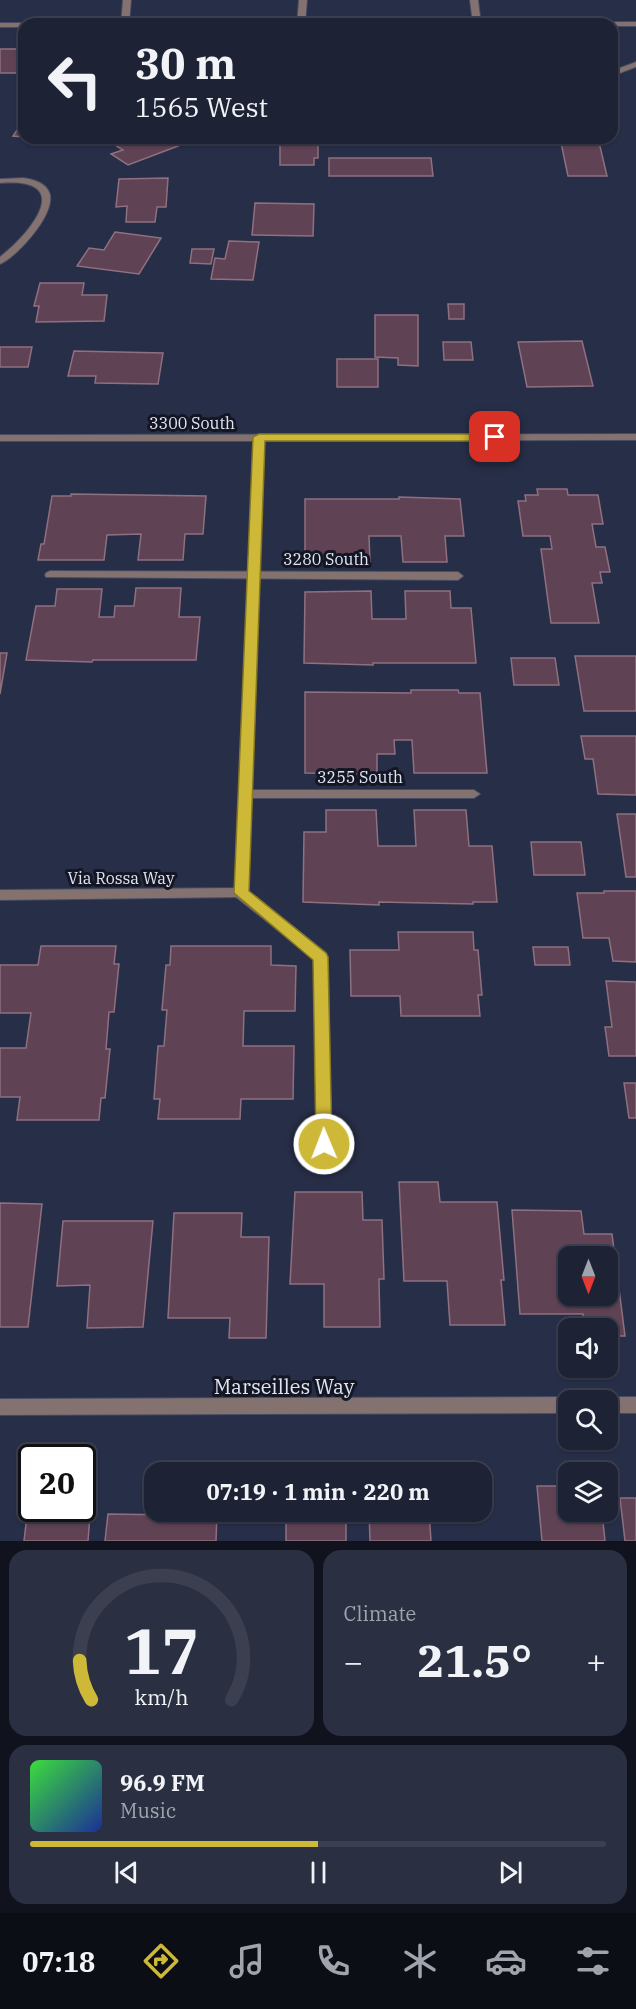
<!DOCTYPE html>
<meta charset="utf-8">
<style>
:root{--surface:#1d2235;--page:#2a2f41;--text:#f1f3f6;--muted:#a0a4ad;--line:#3b3f50;--accent:#ceb838}
body{margin:0;font-family:"IBM Plex Serif",serif;background:var(--page);color:var(--text);height:100vh;display:flex;flex-direction:column;font-size:22px;white-space:nowrap}
*{box-sizing:border-box;margin:0}
p{font-size:20px;color:var(--muted)}
.icon{flex:none;width:33px;height:33px;fill:none;stroke:currentColor;stroke-width:2;stroke-linecap:round;stroke-linejoin:round}
.map{position:relative;height:1541px;overflow:hidden}
.drawer{display:flex;flex-direction:column;gap:9px;padding:9px;background:#10131d;flex:1}
.drawer>*{flex:none}
.guide{position:absolute;left:18px;top:18px;width:600px;height:126px;border-radius:18px;box-shadow:0 2px 4px #0004,0 0 0 2px var(--line);background:#1d2235;color:var(--text);overflow:hidden}
.needle{width:39px;rotate:180deg}
.buttons{position:absolute;left:558px;top:1246px;display:grid;gap:12px}
.buttons a{display:grid;place-items:center;width:60px;height:60px;border-radius:12px;background:var(--surface);box-shadow:0 2px 4px #0004,0 0 0 2px var(--line);font-size:30px}
.speed{position:absolute;left:18px;top:1444px;display:flex;gap:12px;font-size:30px;font-weight:700;text-align:center}
.speed>*{display:grid;place-content:center;width:78px;height:78px;border-radius:50%;background:var(--surface);box-shadow:0 2px 4px #0004,0 0 0 2px var(--line);line-height:1}
.speed .limit{border:3px solid #111;border-radius:9px;background:#fff;color:#111}
.pin{position:absolute;display:grid;place-items:center;width:51px;height:51px;color:#fff;margin:-26px;border-radius:12px;box-shadow:0 3px 9px #0006}
.me{position:absolute;width:66px;margin:-33px;rotate:359deg;stroke-linejoin:round;filter:drop-shadow(0 0 4px #0008)}
.turn{display:flex;align-items:center;gap:21px;height:126px;padding:0 18px;font-size:27px}
.turn .icon{width:78px;height:78px;stroke-width:2.5}
.turn b{display:block;font-size:42px;line-height:51px}
.big{font-size:45px;font-weight:700;line-height:1.1}
.drawer .tile{flex:1;display:flex;flex-direction:column;justify-content:center;gap:9px;min-width:0;padding:0 21px;border-radius:18px;background:var(--page)}
.drawer .dial{align-items:center;gap:0}
.dial svg{height:156px;overflow:visible;fill:none;stroke:var(--line);stroke-width:7;stroke-linecap:round;text-anchor:middle}
.dial text{fill:var(--text);stroke:none}
.song{display:flex;align-items:center;gap:18px}
.cover{width:72px;height:72px;border-radius:9px;background:linear-gradient(135deg,hsl(120 70% 55%),hsl(230 70% 35%))}
.played{height:6px;border-radius:3px;background:linear-gradient(90deg,var(--accent) 50%,var(--line) 50%)}
.keys{display:flex;justify-content:space-around;direction:ltr}
.heat{display:flex;justify-content:space-between;align-items:center;font-size:33px;direction:ltr}
.drawer .tiles{flex:1;display:grid;gap:9px;grid-template-columns:1fr 1fr}
.tile:last-child{grid-column:span 2}
.trip{position:absolute;left:144px;top:1462px;width:348px;height:60px;border-radius:18px;background:var(--surface);box-shadow:0 2px 4px #0004,0 0 0 2px var(--line);font-weight:700;line-height:60px;text-align:center}
.menu{display:flex;height:96px;justify-content:space-around;align-items:center;background:#0c0e15;color:var(--muted)}
.menu .icon{width:42px;height:42px}
.menu .current{color:var(--accent)}
.menu b{font-size:27px;color:var(--text)}
.map>svg:first-child{display:block}
.building{fill:#5f4253;stroke:#8f7081;stroke-width:1.5;fill-rule:evenodd}
.lines{fill:none;stroke-linecap:round;stroke-linejoin:round}
.service-casing{stroke:#444b63;stroke-width:2}
.minor-casing{stroke:#444b63;stroke-width:2}
.service{fill:#847270;fill-rule:evenodd}
.minor{fill:#847270;fill-rule:evenodd}
.route{fill:#ceb838;stroke:#867824;stroke-width:1.5}
.labels{text-anchor:middle;dominant-baseline:central;stroke-width:6;stroke-linejoin:round;paint-order:stroke}
.street-label{font-size:16px;fill:#dfe4f5;stroke:#141723}
.near-street-label{font-size:20px;fill:#dfe4f5;stroke:#141723}
</style>
<div class="map">
<svg width="636" height="1541" viewBox="0 0 636 1541">
<rect width="100%" height="100%" fill="#272e47"/>
<!-- building -->
<path class="building" d="M0,49H24V62L18,73H0Z
M24,120V137L13,136Z
M104,138H165L178,146L128,165L111,154L123,150Z
M280,138H314V145H318V158H314V165H280Z
M560,138H598L607,176H568Z
M329,158H431L433,176H329Z
M168,178L166,207H157L155,222H126L127,206L116,207L119,179Z
M255,203L314,204L313,236L252,235Z
M115,232L161,238L139,274L77,266L89,248L104,250Z
M229,241L259,242L253,280L211,279L215,258L225,259Z
M192,249H214L211,264L190,263Z
M40,283H84L82,295H107L104,321L36,322L39,306H34Z
M448,304H464V319H449Z
M375,315H418V366L398,365V358L375,357Z
M582,341L593,386L527,387L518,342Z
M443,342H471L473,360H444Z
M0,347H32L28,367H0Z
M74,351L163,353L158,384L95,383L96,376H68Z
M337,359H378V387H337Z
M537,489H567L568,495H598L603,524H592L596,547H605L610,572H600L602,583H592L599,623H551L541,549H552L550,536H523L518,501H526L525,495H538Z
M71,494L206,496L203,534H185L183,560H138L141,534L107,535L104,560H38L41,544H44L52,496H71Z
M399,497L460,499L464,536H445L447,562H403L401,536H369L370,563H305V499H399Z
M136,588H181L179,617H200L196,660H93L92,662L26,660L36,606H55L57,589H102L99,617H114L115,606H134Z
M371,591L372,619H406L405,591H450L451,608H471L476,663H373V665L304,663L305,592Z
M0,653H7L0,694Z
M575,656H636V711H584Z
M511,658H555L559,685H514Z
M411,690H458L459,693H480L487,773H414L412,740H394L395,754H377V774L305,773V692L411,693Z
M581,736H636V795L598,794L593,759H585Z
M326,810H376L378,846H416L414,810H466L469,846H492L497,902H473V904L379,902V905L303,902L304,832H326Z
M617,814H636V877H626Z
M531,842H581L585,875H534Z
M604,891H636V962L613,961L609,938H583L577,893H604Z
M398,932H473L474,950H478L482,995H478L480,1016H401L400,996H351L350,950H399Z
M41,946H116L114,964H119L114,1012H109L106,1049H110L105,1098H101L99,1120H17L20,1097H0V1048H26L31,1013H0V965H38Z
M171,946H271V965L296,966L295,1011H244L243,1046H294L293,1099H241L240,1119H158L160,1099H154L158,1046H164L167,1010H162L166,965H170Z
M533,947H568L570,965H535Z
M606,981L636,982V1056H609L605,1027H612Z
M624,1083H636V1118H629Z
M399,1182H438L440,1202H497L504,1280H501L505,1325H450L447,1281H404Z
M295,1192H362L363,1220H382L384,1279H379L380,1327H324V1284H290Z
M0,1203L42,1204L28,1327H0Z
M512,1210L581,1211L584,1234H612L625,1336H608V1329H584L583,1314H520ZM568,1257H608V1296H568Z
M174,1213H242L241,1237H269L266,1338H229L230,1318H168Z
M63,1221H153L143,1327L87,1328L90,1285L57,1286Z
M537,1486H568V1512H602L605,1541H542Z
M30,1490L32,1509H82V1490H92L88,1541H24Z
M620,1498H636V1541H625Z
M175,1512H217L216,1541H105L108,1514L175,1515Z
M286,1512H346V1541H286Z
M369,1512H429L431,1541H370Z"/>
<g class="lines">
<defs>
<path id="service" d="M123,0H131L129,24H121Z
M299,0H307L305,24H297Z
M470,0H478L481,24H473Z
M636,62V67L612,76V71Z
M50,571L458,572L463,576L458,580L46,577L45,575L46,573Z
M245,790H474L480,794L474,798H245L239,794Z
M241,888L246,889L326,953L328,957L331,1144L329,1148L324,1150L319,1148L317,1144L314,959L236,897L235,893L236,889Z"/>
<path id="minor" d="M609,22H636V26H612V24H608Z
M0,23H24L27,24H24V27H0Z
M23,178C32,179 43,182 48,190C61,209 17,257 0,264V257C32,232 76,177 0,183V179Z
M636,434V440L264,441L247,893L246,897L0,900V890L235,888L254,441H0V435Z
M568,1397L574,1401H568V1413L0,1415V1399Z
M608,1397H636V1413H608V1401H602Z"/>
</defs>
<!-- service casing -->
<use href="#service" class="service-casing"/>
<!-- minor casing -->
<use href="#minor" class="minor-casing"/>
<!-- service -->
<use href="#service" class="service"/>
<!-- minor -->
<use href="#minor" class="minor"/>
</g>
<!-- route -->
<path class="route" d="M259,434H495L500,437L495,441H265L249,891L326,953L328,957L332,1144L330,1149L324,1151L318,1149L316,1144L313,960L234,893L253,437Z"/>
<g class="labels">
<!-- street labels -->
<g class="street-label">
<text x="192" y="423">3300 South</text>
<text x="326" y="559">3280 South</text>
<text x="360" y="777">3255 South</text>
<text x="121" y="878">Via Rossa Way</text>
</g>
<!-- near-street labels -->
<g class="near-street-label">
<text x="284" y="1386">Marseilles Way</text>
</g>
</g>
</svg>
<div class="buttons">
<a><svg class="needle" viewBox="-14 -14 28 28"><path d="M0-13l5 13h-10z" fill="#e53935"/><path d="M0 13l5-13h-10z" fill="#a0a4ad"/></svg></a>
<a><svg class="icon" aria-label="sound" viewBox="0 0 24 24"><path d="M4 9h4l5-4v14l-5-4H4zM17 9q2 3 0 6"/></svg></a>
<a><svg class="icon" aria-label="search" viewBox="0 0 24 24"><circle cx="10" cy="10" r="6"/><path d="M15 15l6 6"/></svg></a>
<a><svg class="icon" aria-label="layers" viewBox="0 0 24 24"><path d="M12 4l9 5-9 5-9-5zM3 14l9 5 9-5"/></svg></a>
</div>
<div class="speed"><div class="limit">20</div></div>
<div class="pin" style="left:495px;top:437px;background:#d93025"><svg class="icon" aria-label="arrive" viewBox="0 0 24 24"><path d="M6 21V4h12l-3 4 3 4H6"/></svg></div>
<svg class="me" style="left:324px;top:1144px" viewBox="-20 -20 40 40"><circle r="17" fill="#ceb838" stroke="#fff" stroke-width="3"/><path d="M0-11L8 9 0 5-8 9z" fill="#fff"/></svg>
<div class="trip">07:19 · 1 min · 220 m</div>
<div class="guide">
<div class="turn"><svg class="icon" aria-label="left" viewBox="0 0 24 24"><path d="M17 20v-9H6M10 6l-5 5 5 5"/></svg><div><b>30 m</b>1565 West</div></div>
</div>
</div>
<section class="drawer">
<div class="tiles">
<div class="tile dial"><svg viewBox="0 0 100 80">
<path d="M14 69A42 42 0 1 1 86 69"/>
<path d="M14 69A42 42 0 0 1 8 49" stroke="#ceb838"/>
<text x="50" y="56" font-size="32" font-weight="700">17</text>
<text x="50" y="72" font-size="11">km/h</text>
</svg></div>
<div class="tile"><p>Climate</p>
<div class="heat"><a>−</a><b class="big">21.5°</b><a>+</a></div>
</div>
<div class="tile">
<div class="song"><i class="cover"></i><div><b>96.9 FM</b><p>Music</p></div></div>
<div class="played"></div>
<div class="keys"><svg class="icon" aria-label="previous" viewBox="0 0 24 24"><path d="M18 5L8 12l10 7zM5 5v14"/></svg><svg class="icon" aria-label="pause" viewBox="0 0 24 24"><path d="M8 5v14M16 5v14"/></svg><svg class="icon" aria-label="next" viewBox="0 0 24 24"><path d="M6 5l10 7-10 7zM19 5v14"/></svg></div>
</div>
</div>
</section>
<nav class="menu">
<b>07:18</b>
<svg class="icon current" aria-label="directions" viewBox="0 0 24 24"><path d="M12 3l9 9-9 9-9-9zM9 14v-3h6M13 9l2 2-2 2"/></svg>
<svg class="icon" aria-label="music" viewBox="0 0 24 24"><path d="M9 18V5l10-2v13"/><circle cx="6" cy="18" r="3"/><circle cx="16" cy="16" r="3"/></svg>
<svg class="icon" aria-label="phone" viewBox="0 0 24 24"><path d="M5 4h4l2 5-3 2q2 4 5 5l2-3 5 2v4C11 20 4 13 5 4z"/></svg>
<svg class="icon" aria-label="climate" viewBox="0 0 24 24"><path d="M12 3v18M4 7l16 10M4 17L20 7"/></svg>
<svg class="icon" aria-label="car" viewBox="0 0 24 24"><path d="M5 17H2v-5l4-1 3-4h7l3 4 3 1v5h-3M9 17h6M6 11h13"/><circle cx="7" cy="17" r="2"/><circle cx="17" cy="17" r="2"/></svg>
<svg class="icon" aria-label="filters" viewBox="0 0 24 24"><path d="M4 7h16M4 17h16"/><circle cx="9" cy="7" r="2"/><circle cx="15" cy="17" r="2"/></svg>
</nav>
